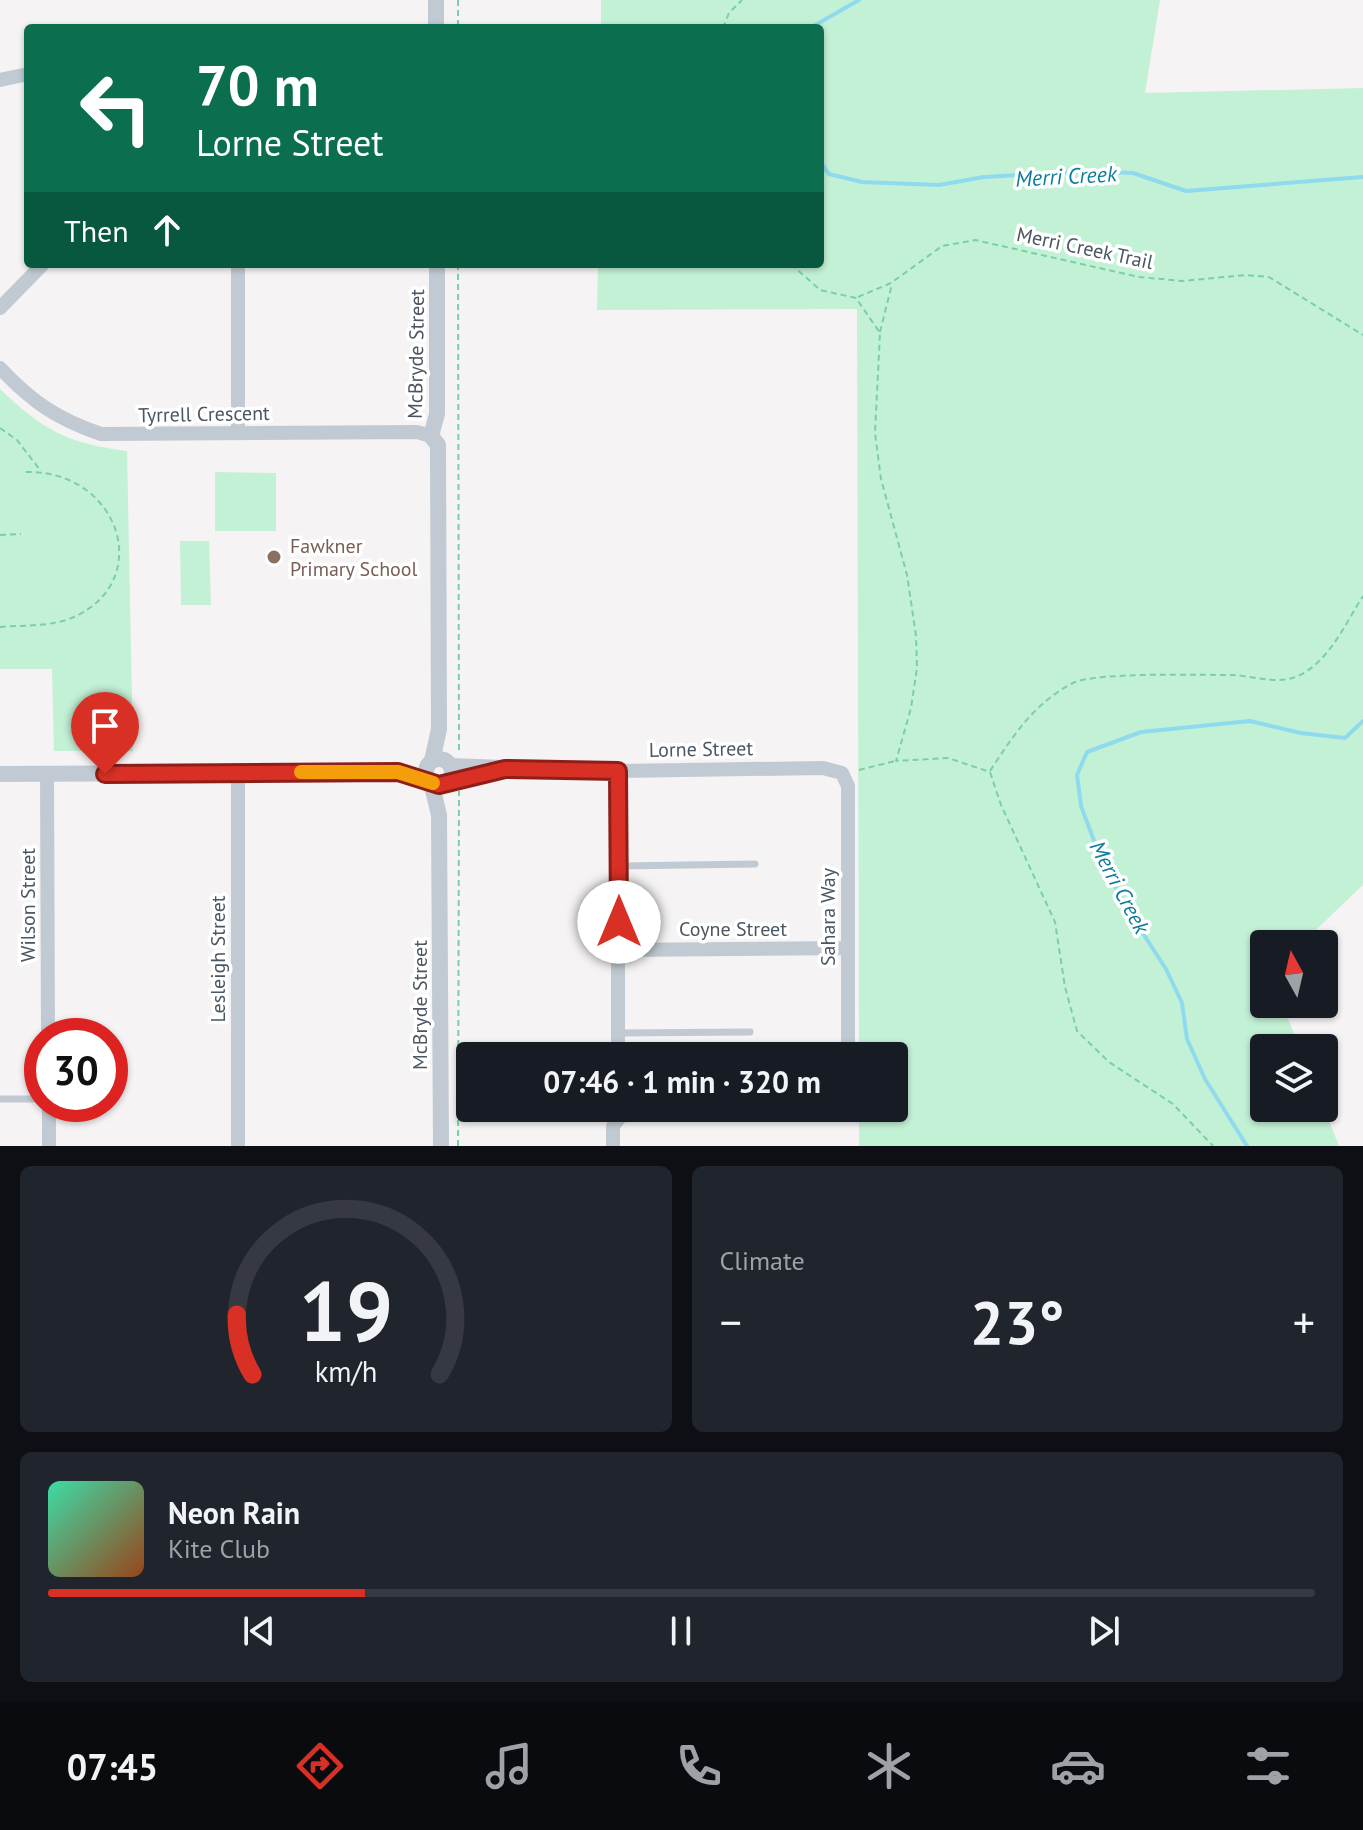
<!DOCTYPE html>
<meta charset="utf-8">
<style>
:root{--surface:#171b24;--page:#20242c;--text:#f1f3f6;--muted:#9ea1a6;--line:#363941;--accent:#d93025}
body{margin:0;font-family:"PT Sans",sans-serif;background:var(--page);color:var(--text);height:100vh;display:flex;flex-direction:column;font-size:30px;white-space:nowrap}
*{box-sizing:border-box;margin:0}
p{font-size:26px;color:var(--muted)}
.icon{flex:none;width:44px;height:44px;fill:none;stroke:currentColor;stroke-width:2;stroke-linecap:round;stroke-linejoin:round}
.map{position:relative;height:1146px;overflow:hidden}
.sheet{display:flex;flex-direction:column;gap:20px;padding:20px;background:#0d0f14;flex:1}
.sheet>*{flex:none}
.guide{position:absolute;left:24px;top:24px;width:800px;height:244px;border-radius:8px;box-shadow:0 2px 6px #0004;background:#0b6e4f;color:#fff;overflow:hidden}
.needle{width:52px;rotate:352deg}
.tools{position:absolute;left:1250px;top:930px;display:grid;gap:16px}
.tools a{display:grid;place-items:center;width:88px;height:88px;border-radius:8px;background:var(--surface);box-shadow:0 2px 6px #0004;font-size:40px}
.speed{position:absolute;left:24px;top:1018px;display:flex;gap:16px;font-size:40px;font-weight:700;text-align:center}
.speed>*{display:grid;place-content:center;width:104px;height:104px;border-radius:50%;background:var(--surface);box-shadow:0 2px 6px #0004;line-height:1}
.speed .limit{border:12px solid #d22;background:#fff;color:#111}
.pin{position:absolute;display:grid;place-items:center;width:68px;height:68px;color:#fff;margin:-82px -34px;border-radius:50% 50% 50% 0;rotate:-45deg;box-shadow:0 0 8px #0007}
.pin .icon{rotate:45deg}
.me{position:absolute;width:88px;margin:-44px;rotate:0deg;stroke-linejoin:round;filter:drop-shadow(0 0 6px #0008)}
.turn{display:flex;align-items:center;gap:28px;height:168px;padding:0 40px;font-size:36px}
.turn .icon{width:104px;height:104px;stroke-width:2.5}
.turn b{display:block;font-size:56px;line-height:68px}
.then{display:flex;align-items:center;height:76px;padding:0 40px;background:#0003;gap:16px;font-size:30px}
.big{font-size:60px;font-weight:700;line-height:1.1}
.sheet .tile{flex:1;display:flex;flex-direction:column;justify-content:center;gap:12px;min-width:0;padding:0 28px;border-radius:12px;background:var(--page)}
.sheet .dial{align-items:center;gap:0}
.dial svg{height:208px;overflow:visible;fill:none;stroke:var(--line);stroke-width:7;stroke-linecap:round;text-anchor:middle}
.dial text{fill:var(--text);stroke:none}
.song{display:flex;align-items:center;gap:24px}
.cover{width:96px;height:96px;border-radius:12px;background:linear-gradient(135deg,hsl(160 70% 55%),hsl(20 70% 35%))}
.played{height:8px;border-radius:4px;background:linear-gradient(90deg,var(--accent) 25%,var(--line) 25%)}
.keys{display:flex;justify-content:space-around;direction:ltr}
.heat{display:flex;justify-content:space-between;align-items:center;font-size:44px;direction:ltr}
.sheet .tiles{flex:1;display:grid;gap:20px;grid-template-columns:1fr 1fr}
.tile:last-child{grid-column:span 2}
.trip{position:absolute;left:456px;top:1042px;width:452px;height:80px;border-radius:8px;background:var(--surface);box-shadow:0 2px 6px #0004;font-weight:700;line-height:80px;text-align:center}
.tabs{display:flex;height:128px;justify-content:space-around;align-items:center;background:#090b0e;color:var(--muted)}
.tabs .icon{width:56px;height:56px}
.tabs .on{color:var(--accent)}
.tabs b{font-size:36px;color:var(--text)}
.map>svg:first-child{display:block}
.green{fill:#c3f1d5}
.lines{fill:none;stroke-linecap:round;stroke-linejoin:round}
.stream{stroke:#90daee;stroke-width:4}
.path{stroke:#7ad0a6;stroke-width:2;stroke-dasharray:6 4;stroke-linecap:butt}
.service{stroke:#c1cad2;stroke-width:7}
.minor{stroke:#c1cad2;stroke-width:14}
.tertiary{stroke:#c1cad2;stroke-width:16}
.route-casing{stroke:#8d1f18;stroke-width:20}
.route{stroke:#d93025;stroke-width:14}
.slow{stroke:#f59e0b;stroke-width:14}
.education-dot{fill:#8d6e63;stroke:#fff;stroke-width:3}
.labels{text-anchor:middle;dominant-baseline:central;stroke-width:7;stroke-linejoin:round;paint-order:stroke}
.street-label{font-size:20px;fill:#4a5661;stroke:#fff}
.education-label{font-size:20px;fill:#785e54;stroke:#fff;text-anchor:start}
.water-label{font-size:22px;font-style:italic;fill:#0c7c9b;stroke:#fff}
</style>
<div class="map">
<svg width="1363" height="1146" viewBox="0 0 1363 1146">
<rect width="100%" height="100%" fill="#f5f3f3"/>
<!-- green -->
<path class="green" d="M601,0H1160L1145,93L1363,88V885L1301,944H1264V1004H1282L1300,1048H1264V1108H1324L1339,1146H859V1108H894V1056H859L857,309L597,310L598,264H820V28H601Z
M0,389C44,431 67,443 127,451L133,751H54L52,669H0Z
M215,472L276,473V531H215Z
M180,541H209L211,605H181Z"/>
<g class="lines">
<!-- stream -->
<path class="stream" d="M810,28L859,0
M820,162L829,174L862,182L939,185L984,177L1086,171L1133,173L1186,191L1363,177
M1247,1146L1205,1079L1187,1039L1182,1003L1166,969L1126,907L1102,862L1081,806L1077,775L1087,752L1141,732L1250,721L1301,733L1345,738L1363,721"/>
<!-- path -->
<path class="path" d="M458,0V28
M723,28L729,13L742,0
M458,264L459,753
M791,264L820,290L856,298L880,333L875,433L881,479L907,575L916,636L917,668L911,708L896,761L948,758L990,772L1001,805L1055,922L1065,987L1077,1031L1109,1062L1173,1104L1213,1146
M858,297L891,283L942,246L975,240L1139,277L1182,281L1246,275L1269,277L1363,335
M880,332L892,284
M0,428L17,440L40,470
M0,535L21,534
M0,627C23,625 52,627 74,617C156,580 119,468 23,472
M859,770L895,761
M990,771C1013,736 1034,703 1073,683C1095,672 1202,675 1232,675C1254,676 1277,685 1298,676C1329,662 1345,624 1363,596
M458,1146L459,791"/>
<!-- service -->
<path class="service" d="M619,866L755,864
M619,1033L750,1032
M0,1099H42"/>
<!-- minor -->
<path class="minor" d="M0,80L28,74
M0,308L43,264
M0,368C32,402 57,419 101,434L417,432L431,436
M238,433V264
M450,765L618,771L823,768L842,773L848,786V1056
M47,774L48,1036
M449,780L481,774
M619,950L848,948
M618,1056V771
M49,1104V1146
M625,1111L637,1114H830L844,1108
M238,1146V772
M613,1146V1126L625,1111"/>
<!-- tertiary -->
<path class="tertiary" d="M436,28V0
M426 772a13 13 0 1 1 26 0a13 13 0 1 1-26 0Z
M432,761L439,729L438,445L431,436L437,414V264
M0,774L398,772L429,779
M431,782L439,815L441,1146"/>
</g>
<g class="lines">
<defs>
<path id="route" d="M105,774L398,772L439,785L505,769L618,771L619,922"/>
</defs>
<!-- route casing -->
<use href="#route" class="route-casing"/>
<!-- route -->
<use href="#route" class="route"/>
<!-- slow -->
<path class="slow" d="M301,772H398L433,783"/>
</g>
<!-- markers -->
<circle class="education-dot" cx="274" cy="557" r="8"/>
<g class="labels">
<!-- street labels -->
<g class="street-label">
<text transform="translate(1085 248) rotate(12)">Merri Creek Trail</text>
<text transform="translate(416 354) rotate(-89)">McBryde Street</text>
<text transform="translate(204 414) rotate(-1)">Tyrrell Crescent</text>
<text transform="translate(701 749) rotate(-1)">Lorne Street</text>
<text transform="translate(28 905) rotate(-90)">Wilson Street</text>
<text transform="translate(828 917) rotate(-90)">Sahara Way</text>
<text x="733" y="929">Coyne Street</text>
<text transform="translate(218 959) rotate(-90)">Lesleigh Street</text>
<text transform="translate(420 1005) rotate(-90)">McBryde Street</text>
</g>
<!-- education labels -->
<g class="education-label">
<text x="290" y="546">Fawkner<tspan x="290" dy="23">Primary School</tspan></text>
</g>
<!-- water labels -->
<g class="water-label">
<text transform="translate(1066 176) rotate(-3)">Merri Creek</text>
<text transform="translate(1120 887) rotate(62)">Merri Creek</text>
</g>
</g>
</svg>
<div class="tools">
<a><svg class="needle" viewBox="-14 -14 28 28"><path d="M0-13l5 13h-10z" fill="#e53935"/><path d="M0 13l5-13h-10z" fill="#9ea1a6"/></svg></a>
<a><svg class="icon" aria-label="layers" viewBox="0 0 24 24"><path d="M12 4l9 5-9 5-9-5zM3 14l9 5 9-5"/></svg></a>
</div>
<div class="speed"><div class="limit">30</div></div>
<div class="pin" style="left:105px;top:774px;background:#d93025"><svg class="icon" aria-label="arrive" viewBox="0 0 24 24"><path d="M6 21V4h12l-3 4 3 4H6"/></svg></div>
<svg class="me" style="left:619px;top:922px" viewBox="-20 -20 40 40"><circle r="19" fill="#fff"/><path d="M0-13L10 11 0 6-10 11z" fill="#d93025"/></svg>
<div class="trip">07:46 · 1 min · 320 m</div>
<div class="guide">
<div class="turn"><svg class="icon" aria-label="left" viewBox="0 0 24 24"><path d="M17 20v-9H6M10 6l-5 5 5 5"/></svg><div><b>70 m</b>Lorne Street</div></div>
<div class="then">Then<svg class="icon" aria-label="ahead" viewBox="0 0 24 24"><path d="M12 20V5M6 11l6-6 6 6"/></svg></div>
</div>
</div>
<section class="sheet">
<div class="tiles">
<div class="tile dial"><svg viewBox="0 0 100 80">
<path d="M14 69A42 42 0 1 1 86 69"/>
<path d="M14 69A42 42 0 0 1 8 46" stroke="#d93025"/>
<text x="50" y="56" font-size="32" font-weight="700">19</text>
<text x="50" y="72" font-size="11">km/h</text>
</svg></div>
<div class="tile"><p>Climate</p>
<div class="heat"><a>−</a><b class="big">23°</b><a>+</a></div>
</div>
<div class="tile">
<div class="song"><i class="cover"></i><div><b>Neon Rain</b><p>Kite Club</p></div></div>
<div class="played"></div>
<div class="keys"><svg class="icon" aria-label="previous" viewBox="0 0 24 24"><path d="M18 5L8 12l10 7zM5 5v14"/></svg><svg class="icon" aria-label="pause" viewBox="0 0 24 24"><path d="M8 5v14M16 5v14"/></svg><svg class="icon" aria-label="next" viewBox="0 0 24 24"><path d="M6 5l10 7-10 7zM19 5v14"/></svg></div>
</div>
</div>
</section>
<nav class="tabs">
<b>07:45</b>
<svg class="icon on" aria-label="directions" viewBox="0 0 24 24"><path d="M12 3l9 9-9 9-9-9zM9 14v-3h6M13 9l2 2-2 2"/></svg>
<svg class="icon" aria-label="music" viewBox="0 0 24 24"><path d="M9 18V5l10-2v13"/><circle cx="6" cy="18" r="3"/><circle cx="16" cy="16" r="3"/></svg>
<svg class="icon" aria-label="phone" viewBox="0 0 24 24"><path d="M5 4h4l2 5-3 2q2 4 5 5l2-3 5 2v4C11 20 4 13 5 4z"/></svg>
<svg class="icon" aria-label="climate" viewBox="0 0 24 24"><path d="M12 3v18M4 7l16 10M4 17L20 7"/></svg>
<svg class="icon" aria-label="car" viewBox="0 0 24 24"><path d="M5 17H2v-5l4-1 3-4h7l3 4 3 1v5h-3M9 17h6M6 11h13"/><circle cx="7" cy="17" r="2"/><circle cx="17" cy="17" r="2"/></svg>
<svg class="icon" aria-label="filters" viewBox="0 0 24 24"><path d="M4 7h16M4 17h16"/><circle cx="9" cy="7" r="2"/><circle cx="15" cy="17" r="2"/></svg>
</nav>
